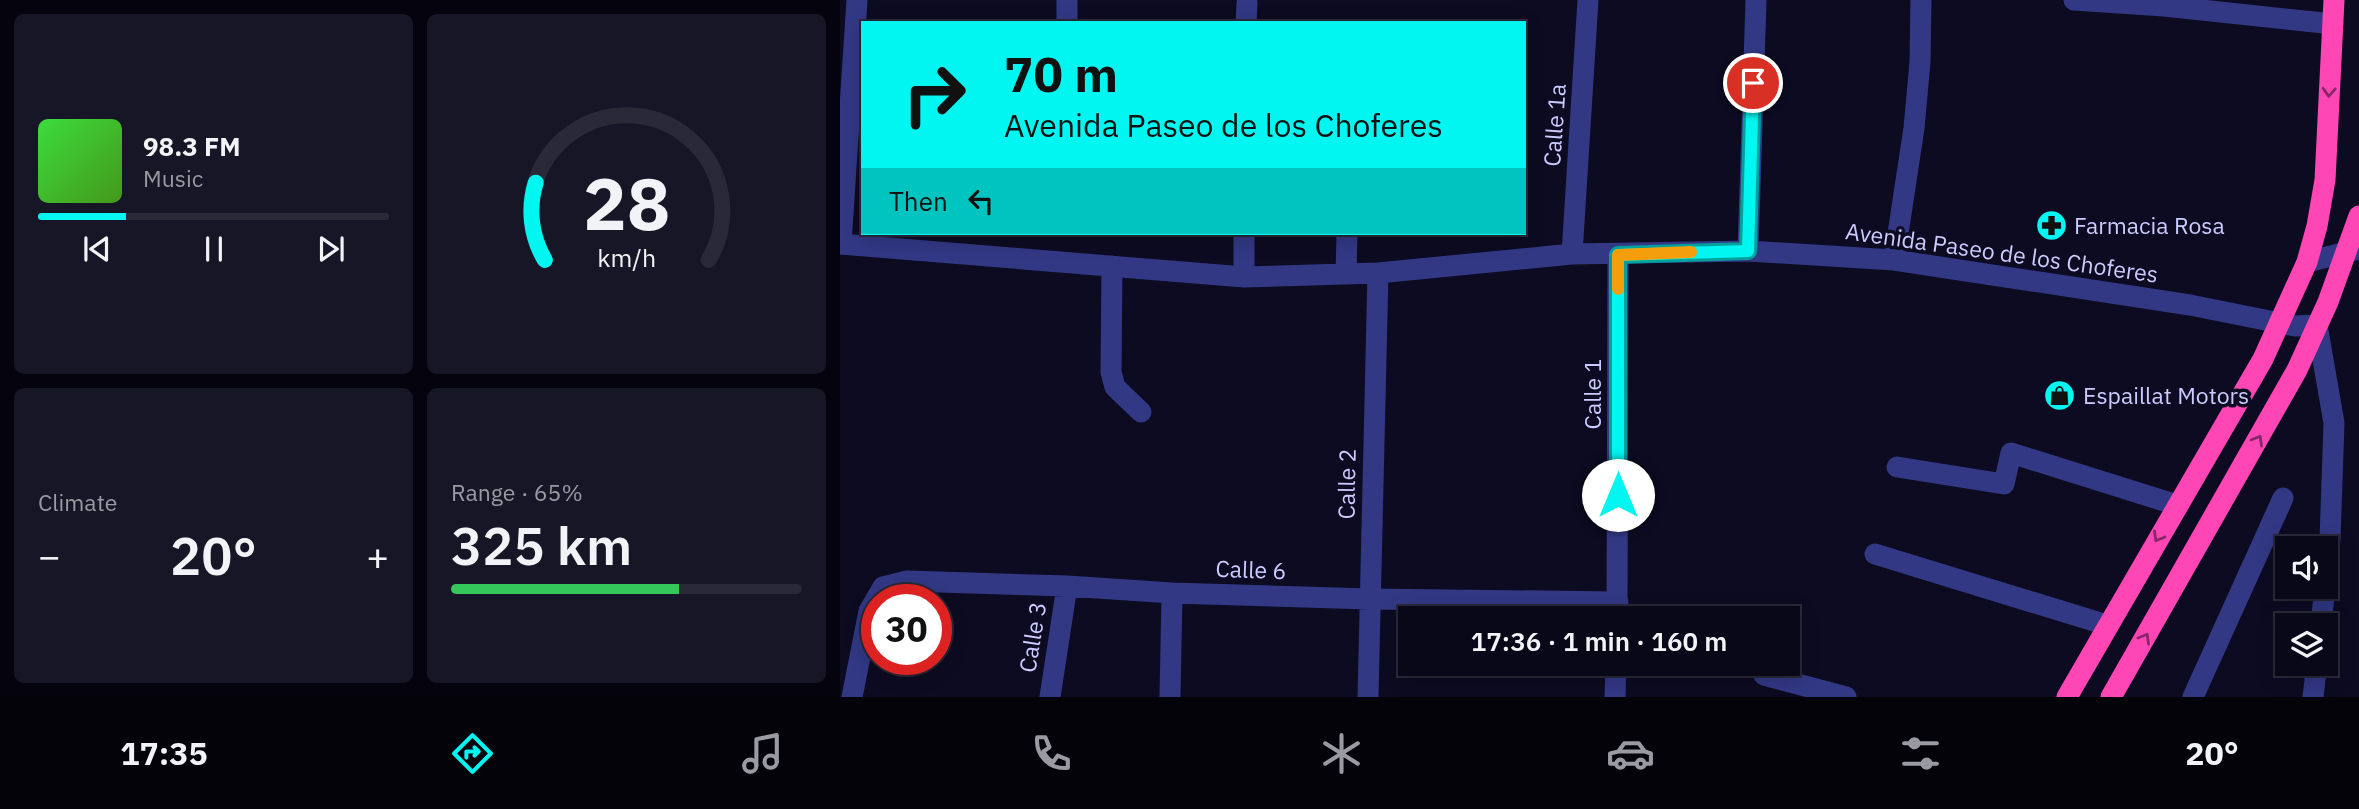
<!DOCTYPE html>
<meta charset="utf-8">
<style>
:root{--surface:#090819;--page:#171626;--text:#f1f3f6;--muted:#999aa2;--line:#292938;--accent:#00f6f1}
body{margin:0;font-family:"IBM Plex Sans",sans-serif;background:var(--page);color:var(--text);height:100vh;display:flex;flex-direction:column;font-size:26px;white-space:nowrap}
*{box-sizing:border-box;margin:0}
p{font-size:23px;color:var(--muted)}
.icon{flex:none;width:38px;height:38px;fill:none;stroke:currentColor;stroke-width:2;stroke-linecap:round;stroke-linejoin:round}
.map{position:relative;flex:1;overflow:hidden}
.side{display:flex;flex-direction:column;gap:14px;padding:14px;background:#05040e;width:840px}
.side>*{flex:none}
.guide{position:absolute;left:21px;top:21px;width:665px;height:214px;border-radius:0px;box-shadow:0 4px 18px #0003,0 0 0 2px var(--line);background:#00f6f1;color:#111;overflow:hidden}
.tools{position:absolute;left:1435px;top:536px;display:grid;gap:14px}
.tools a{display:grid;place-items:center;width:63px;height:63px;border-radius:0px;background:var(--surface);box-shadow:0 4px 18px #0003,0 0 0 2px var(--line);font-size:35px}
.speed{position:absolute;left:21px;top:584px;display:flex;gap:14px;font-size:35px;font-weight:700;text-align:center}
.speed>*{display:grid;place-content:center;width:91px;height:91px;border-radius:50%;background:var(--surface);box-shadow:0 4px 18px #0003,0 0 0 2px var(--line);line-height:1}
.speed .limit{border:10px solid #d22;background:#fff;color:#111}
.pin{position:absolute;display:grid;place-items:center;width:60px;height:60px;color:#fff;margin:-30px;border:4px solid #fff;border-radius:50%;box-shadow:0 2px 7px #0007}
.me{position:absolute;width:77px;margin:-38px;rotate:0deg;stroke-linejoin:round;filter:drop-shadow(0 0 5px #0008)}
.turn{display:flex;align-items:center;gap:24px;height:147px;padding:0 28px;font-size:32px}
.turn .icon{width:91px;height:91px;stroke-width:2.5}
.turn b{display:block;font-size:49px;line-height:60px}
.then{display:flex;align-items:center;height:66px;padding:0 28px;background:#0003;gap:14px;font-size:26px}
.big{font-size:52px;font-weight:600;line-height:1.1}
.side .widget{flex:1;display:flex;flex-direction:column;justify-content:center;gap:10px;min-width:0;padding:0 24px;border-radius:10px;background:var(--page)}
.side .dial{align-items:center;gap:0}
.dial svg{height:182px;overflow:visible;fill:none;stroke:var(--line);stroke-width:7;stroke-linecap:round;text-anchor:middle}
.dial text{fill:var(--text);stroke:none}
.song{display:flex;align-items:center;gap:21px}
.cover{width:84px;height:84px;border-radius:10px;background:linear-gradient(135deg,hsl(120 70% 55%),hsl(100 70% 35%))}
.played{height:7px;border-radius:4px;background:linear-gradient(90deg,var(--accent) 25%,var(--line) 25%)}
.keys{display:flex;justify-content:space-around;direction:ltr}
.heat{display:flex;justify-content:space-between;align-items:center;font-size:38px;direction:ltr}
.charge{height:10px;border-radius:5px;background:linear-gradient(90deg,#34c759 65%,var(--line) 0)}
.side .tiles{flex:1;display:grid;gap:14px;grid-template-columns:repeat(2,1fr)}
.trip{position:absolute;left:558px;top:606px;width:402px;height:70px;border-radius:0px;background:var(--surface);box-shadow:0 4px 18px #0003,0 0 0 2px var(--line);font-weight:600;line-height:70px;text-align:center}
.dock{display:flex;height:112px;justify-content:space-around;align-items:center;background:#04030a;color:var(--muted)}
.dock .icon{width:49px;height:49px}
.dock .active{color:var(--accent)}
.dock b{font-size:32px;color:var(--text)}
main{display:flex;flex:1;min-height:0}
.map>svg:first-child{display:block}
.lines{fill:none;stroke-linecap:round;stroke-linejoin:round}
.minor{stroke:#323884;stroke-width:21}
.highway{stroke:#ff46b4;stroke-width:21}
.oneway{stroke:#86286a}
.route-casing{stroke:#00a09d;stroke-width:18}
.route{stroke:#00f6f1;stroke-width:12}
.slow{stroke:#f59e0b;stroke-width:12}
.labels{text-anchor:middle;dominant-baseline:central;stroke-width:7;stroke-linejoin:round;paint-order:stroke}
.street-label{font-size:23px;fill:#cbcbff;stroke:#0c0b21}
.poi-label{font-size:23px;fill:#cbcbff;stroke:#0c0b21;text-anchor:start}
</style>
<main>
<section class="side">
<div class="tiles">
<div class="widget">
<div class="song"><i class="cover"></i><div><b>98.3 FM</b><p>Music</p></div></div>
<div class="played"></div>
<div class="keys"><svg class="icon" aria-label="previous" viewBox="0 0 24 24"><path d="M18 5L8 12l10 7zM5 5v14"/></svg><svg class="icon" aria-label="pause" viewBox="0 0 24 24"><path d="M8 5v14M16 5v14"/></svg><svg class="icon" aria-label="next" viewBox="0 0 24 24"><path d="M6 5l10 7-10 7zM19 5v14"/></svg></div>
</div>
<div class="widget dial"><svg viewBox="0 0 100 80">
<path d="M14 69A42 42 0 1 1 86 69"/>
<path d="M14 69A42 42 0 0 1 10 35" stroke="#00f6f1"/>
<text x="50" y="56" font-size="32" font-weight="700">28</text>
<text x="50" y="72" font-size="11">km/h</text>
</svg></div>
<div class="widget"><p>Climate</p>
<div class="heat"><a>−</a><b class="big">20°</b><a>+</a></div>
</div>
<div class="widget"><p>Range · 65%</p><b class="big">325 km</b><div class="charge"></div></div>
</div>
</section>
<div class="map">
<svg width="1519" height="697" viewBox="0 0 1519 697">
<rect width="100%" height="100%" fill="#0c0b21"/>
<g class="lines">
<!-- minor -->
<path class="minor" d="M227,0V23
M1234,0L1324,6L1493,24
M406,23L407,3
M404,233V277
M0,244L404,277L538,273L732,254L908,251L1054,260L1350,305L1455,326L1477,325L1494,423L1490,539L1486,579
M1,244L17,0
M908,251L916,0
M732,254L748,0
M1054,260L1074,128L1080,62L1081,0
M1467,262L1519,249
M272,266L271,372L275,387L301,412
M506,274L507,233
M1057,467L1164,484L1171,453L1337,505
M1035,554L1267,625
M777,618L778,255
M1481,625L1485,586
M924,675L1006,697
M12,697L29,611L43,587L67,581L227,586L332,593L530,599L778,602
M210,697L227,586
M330,697L332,593
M528,697L538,273
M775,697L776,663
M1353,697L1443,498
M1473,697L1477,663"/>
<!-- highway -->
<path class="highway" d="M1227,697L1423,359L1467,262L1477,226L1485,180L1494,0
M1271,697L1457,370L1488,302L1519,216"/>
</g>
<!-- one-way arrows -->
<defs><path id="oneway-chevron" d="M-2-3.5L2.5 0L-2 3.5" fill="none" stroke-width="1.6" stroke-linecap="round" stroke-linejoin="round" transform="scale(1.75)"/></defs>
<g class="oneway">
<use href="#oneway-chevron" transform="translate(1489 92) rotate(93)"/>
<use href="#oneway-chevron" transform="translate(1418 440) rotate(-60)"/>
<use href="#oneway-chevron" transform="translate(1318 537) rotate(120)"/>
<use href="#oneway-chevron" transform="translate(1305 638) rotate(-60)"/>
</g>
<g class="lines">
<defs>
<path id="route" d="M778,495V255L908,251L913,83"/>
</defs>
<!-- route casing -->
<use href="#route" class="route-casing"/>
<!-- route -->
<use href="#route" class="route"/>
<!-- slow -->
<path class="slow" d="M778,289V255L851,252"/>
</g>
<!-- icons -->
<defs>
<symbol id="pharmacy-disc" viewBox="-11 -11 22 22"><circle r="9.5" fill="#00f6f1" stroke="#0c0b21"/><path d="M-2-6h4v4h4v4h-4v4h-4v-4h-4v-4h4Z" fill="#111"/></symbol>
<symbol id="shop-disc" viewBox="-11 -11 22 22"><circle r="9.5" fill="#00f6f1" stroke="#0c0b21"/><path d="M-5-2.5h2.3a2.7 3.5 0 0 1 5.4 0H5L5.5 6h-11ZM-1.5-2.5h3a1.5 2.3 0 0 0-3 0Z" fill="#111"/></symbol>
</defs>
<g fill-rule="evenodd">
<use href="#pharmacy-disc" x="1194" y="208" width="35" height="35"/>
<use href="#shop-disc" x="1202" y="378" width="35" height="35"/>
</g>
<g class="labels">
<!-- street labels -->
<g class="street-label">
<text transform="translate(714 125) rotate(-86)">Calle 1a</text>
<text transform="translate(1162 252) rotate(8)">Avenida Paseo de los Choferes</text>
<text transform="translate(752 394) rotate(-90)">Calle 1</text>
<text transform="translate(506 484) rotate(-89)">Calle 2</text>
<text transform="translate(411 569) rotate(2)">Calle 6</text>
<text transform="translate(192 637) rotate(-81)">Calle 3</text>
</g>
<!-- poi labels -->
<g class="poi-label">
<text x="1234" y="225">Farmacia Rosa</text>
<text x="1243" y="395">Espaillat Motors</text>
</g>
</g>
</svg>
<div class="tools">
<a><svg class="icon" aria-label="sound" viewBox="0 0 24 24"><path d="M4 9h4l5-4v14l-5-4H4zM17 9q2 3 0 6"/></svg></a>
<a><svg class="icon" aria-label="layers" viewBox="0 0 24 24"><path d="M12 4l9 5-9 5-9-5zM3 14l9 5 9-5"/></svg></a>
</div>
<div class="speed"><div class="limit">30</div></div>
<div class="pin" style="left:913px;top:83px;background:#d93025"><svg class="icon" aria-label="arrive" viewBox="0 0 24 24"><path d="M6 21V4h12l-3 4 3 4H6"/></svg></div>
<svg class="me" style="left:778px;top:495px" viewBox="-20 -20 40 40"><circle r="19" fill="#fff"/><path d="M0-13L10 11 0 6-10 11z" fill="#00f6f1"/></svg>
<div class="trip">17:36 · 1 min · 160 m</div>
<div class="guide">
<div class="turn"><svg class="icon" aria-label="right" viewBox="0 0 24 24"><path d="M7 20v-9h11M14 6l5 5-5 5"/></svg><div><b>70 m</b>Avenida Paseo de los Choferes</div></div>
<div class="then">Then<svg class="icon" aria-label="left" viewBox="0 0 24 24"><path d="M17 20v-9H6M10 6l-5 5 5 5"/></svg></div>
</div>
</div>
</main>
<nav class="dock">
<b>17:35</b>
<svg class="icon active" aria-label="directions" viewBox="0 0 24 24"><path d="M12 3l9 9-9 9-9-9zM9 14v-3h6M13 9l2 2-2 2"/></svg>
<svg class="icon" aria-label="music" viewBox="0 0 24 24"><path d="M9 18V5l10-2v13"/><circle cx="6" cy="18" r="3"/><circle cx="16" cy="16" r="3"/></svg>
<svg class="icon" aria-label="phone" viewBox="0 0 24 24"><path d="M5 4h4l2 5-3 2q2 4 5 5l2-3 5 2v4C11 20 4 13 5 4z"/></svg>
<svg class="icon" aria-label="climate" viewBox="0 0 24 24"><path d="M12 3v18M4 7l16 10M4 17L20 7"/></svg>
<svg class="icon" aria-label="car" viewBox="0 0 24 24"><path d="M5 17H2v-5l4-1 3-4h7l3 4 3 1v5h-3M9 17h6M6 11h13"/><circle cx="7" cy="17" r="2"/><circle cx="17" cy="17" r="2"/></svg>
<svg class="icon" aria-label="filters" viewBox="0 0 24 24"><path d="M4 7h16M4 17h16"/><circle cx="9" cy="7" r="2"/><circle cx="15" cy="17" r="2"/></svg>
<b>20°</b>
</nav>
